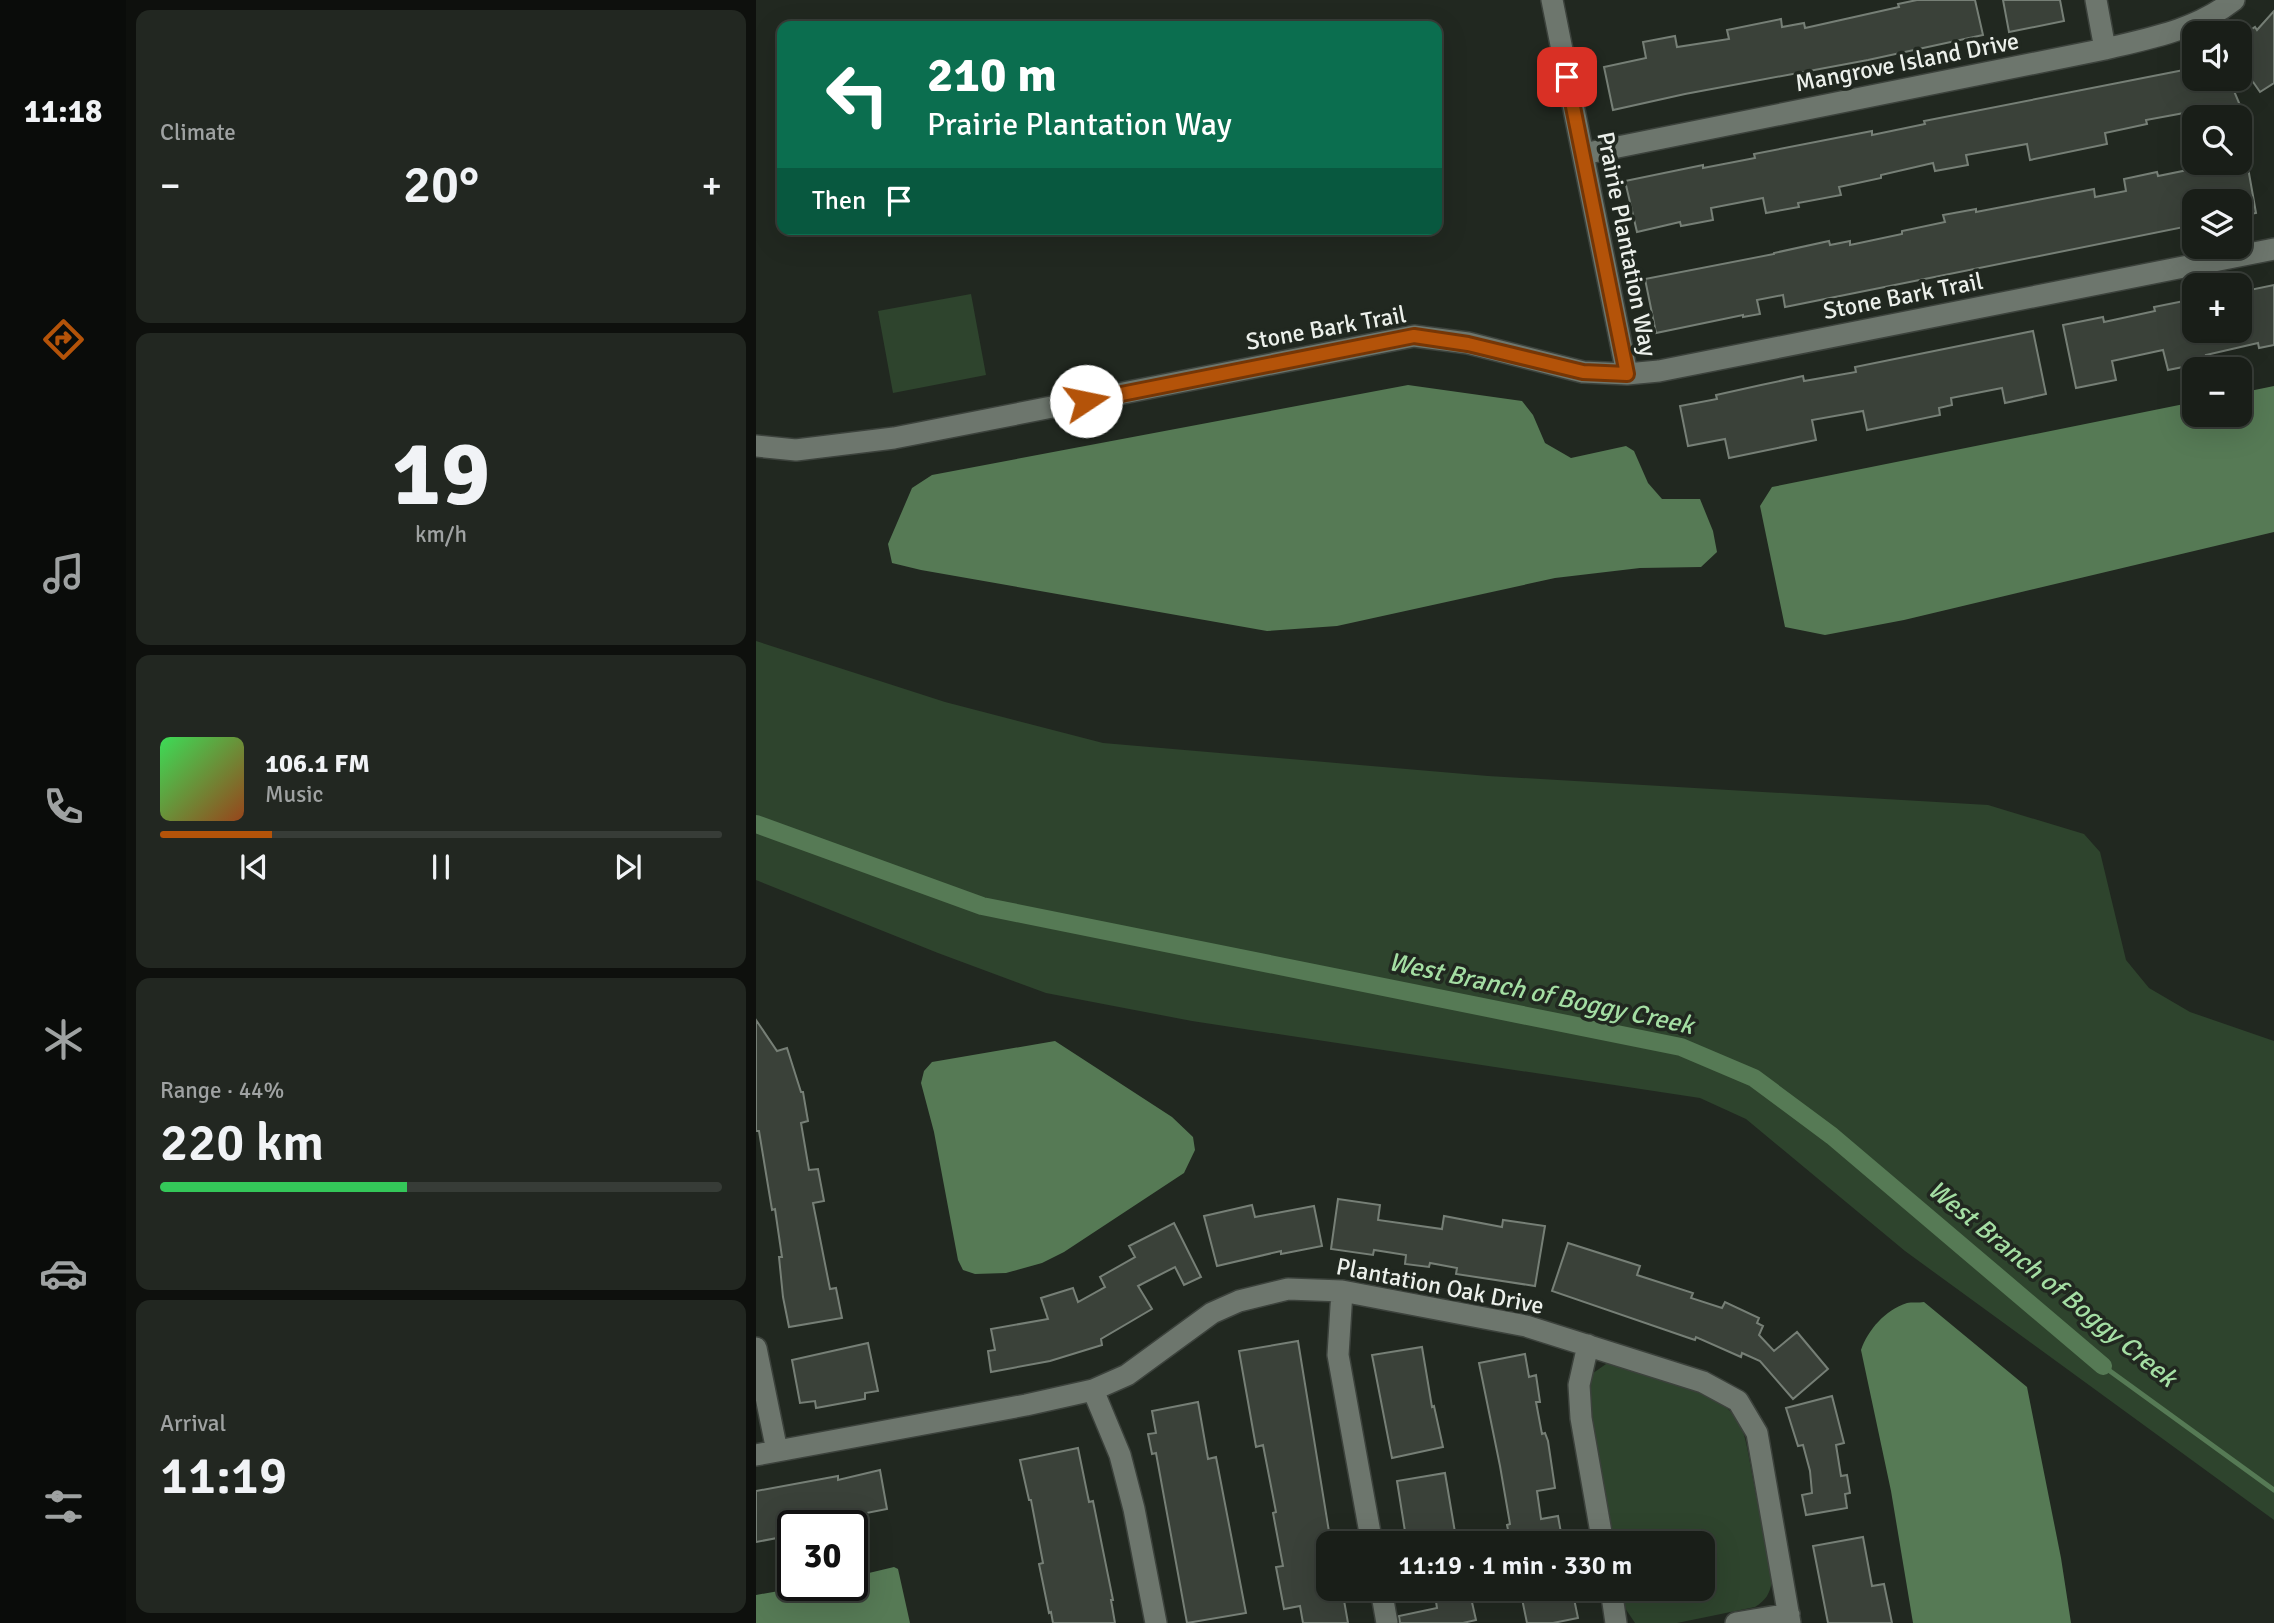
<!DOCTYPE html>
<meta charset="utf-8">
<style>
:root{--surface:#191e18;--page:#222721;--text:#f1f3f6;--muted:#9fa2a2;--line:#373c37;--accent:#b45309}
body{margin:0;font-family:Signika,sans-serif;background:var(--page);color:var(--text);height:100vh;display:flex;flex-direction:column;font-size:26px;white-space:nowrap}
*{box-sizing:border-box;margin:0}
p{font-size:23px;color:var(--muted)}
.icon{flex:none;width:38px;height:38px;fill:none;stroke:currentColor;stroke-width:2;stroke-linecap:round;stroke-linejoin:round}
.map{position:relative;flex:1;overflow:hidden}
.side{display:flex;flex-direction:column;gap:10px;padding:10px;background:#0e100d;width:630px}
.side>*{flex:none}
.hud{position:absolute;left:21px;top:21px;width:665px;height:214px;border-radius:14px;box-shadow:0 7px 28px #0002,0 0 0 2px var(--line);background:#0b6e4f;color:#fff;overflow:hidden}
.controls{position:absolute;left:1426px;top:21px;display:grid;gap:14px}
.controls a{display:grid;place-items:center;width:70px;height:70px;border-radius:14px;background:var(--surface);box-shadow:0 7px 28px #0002,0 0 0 2px var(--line);font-size:35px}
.speed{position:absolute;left:21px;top:1510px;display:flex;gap:14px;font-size:35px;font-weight:700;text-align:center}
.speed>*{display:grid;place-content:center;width:91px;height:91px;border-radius:50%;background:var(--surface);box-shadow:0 7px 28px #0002,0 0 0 2px var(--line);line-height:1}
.speed .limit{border:4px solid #111;border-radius:10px;background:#fff;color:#111}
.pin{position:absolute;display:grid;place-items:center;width:60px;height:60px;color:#fff;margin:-30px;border-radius:14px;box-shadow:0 4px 10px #0006}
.me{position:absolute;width:77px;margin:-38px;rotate:79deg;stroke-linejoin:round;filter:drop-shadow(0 0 5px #0008)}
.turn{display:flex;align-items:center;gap:24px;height:147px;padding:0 35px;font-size:32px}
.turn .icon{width:91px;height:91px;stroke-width:2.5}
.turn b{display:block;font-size:49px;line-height:60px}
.then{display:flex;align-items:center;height:66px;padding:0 35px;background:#0003;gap:14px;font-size:26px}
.big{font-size:52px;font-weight:600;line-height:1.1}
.side .card{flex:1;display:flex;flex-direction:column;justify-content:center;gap:10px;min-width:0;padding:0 24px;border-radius:14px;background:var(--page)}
.side .dial{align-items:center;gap:0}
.dial b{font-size:91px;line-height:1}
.song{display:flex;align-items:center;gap:21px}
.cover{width:84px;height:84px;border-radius:10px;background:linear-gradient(135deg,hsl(130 70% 55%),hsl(20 70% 35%))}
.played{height:7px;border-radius:4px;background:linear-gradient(90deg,var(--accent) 20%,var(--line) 20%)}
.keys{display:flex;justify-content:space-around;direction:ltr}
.heat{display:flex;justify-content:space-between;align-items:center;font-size:38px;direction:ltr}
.charge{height:10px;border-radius:5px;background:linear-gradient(90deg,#34c759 44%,var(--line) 0)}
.trip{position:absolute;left:560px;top:1531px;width:399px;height:70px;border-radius:14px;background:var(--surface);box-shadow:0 7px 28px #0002,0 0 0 2px var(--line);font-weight:600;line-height:70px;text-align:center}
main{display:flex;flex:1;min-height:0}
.tabs{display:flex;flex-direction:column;width:126px;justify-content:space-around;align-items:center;background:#0a0c0a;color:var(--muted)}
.tabs .icon{width:49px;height:49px}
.tabs .on{color:var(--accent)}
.tabs b{font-size:32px;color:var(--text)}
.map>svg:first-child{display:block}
.green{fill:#2e442d}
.water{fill:#567a55}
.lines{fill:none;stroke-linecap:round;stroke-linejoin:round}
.stream{stroke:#567a55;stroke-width:5}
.canal{stroke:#567a55;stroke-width:18}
.building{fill:#3a4139;stroke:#767f76;stroke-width:2}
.minor-casing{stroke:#3c423c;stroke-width:24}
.minor{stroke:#6d766d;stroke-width:21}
.route-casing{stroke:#753606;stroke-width:18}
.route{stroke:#b45309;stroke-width:12}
.labels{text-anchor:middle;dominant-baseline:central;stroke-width:7;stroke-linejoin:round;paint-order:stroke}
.street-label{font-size:24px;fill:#ecf0eb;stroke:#212820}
.water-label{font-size:26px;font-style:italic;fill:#a4dea3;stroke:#212820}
</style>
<main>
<nav class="tabs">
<b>11:18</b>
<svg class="icon on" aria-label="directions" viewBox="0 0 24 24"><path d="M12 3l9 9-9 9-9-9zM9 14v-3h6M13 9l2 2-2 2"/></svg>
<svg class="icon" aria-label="music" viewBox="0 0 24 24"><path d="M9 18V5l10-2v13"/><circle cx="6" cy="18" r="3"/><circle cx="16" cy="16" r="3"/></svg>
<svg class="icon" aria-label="phone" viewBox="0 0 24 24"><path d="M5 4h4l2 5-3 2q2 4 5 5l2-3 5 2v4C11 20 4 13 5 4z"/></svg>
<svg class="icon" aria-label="climate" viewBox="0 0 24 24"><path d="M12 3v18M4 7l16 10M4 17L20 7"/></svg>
<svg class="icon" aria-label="car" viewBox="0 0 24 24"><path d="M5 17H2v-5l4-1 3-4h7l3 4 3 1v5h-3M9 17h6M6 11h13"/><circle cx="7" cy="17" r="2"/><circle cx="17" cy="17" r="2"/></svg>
<svg class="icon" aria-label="filters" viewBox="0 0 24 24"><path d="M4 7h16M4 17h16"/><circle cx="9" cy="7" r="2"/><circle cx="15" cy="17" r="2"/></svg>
</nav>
<section class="side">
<div class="card"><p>Climate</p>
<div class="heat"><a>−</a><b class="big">20°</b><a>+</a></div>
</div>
<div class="card dial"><b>19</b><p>km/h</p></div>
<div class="card">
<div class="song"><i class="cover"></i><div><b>106.1 FM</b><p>Music</p></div></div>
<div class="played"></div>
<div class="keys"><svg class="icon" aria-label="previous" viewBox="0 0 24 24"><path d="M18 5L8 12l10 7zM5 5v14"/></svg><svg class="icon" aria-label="pause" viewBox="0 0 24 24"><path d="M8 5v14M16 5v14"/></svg><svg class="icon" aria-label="next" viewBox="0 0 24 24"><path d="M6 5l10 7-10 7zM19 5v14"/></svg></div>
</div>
<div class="card"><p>Range · 44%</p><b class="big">220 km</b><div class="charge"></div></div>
<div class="card"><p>Arrival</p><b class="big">11:19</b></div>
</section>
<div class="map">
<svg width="1518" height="1623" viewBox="0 0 1518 1623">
<rect width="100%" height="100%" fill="#212820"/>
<!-- green -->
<path class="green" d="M215,294L230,375L137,393L122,311Z
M0,641L189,702L347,743L732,776L1232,805L1328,834L1344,852L1370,960L1393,988L1434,1012L1518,1041V1520L1149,1251L990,1119L944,1098L436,1021L290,993L182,953L0,880Z
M850,1364H862C895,1375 959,1388 979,1417C986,1426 989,1437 991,1447L1016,1580C1014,1594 1010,1600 999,1607L921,1623H879L867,1605L863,1589H947V1544L855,1543L828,1399L833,1376Z"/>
<!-- water -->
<path class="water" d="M652,385L766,401L777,415L789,443L815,458L870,446L878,451L892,483L906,499H944L957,531L961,552L945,567L884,568L799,578L581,626L511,631L165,570L136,563L132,544L156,488L176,475Z
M1518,386V532L1148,620L1069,635L1029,627L1004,506L1016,487L1438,402V415H1484V393Z
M299,1041L416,1117L437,1137L439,1150L428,1173L308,1252L286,1263L250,1273L219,1274L207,1270L202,1260L178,1132L165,1083L168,1071L176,1062Z
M1168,1302L1271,1387L1305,1558L1315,1623H1157L1135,1491L1105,1350C1112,1330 1129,1310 1151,1303C1155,1302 1163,1303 1168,1302Z
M138,1567L142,1569L154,1623H0V1595L51,1586H96V1577Z"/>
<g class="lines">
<!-- stream -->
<path class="stream" d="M1347,1366L1518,1490"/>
<!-- canal -->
<path class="canal" d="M0,824L226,906L925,1047L998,1078L1076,1136L1347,1366"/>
</g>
<!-- building -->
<path class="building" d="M1161,0H1219L1227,35L1112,60L929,94L857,110L848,67L890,58L887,42L919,36L921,47L973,39L971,30L1025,19L1026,27L1048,23L1049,28L1143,7L1142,4Z
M1247,0H1304L1308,21L1253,32Z
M1518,11V83L1504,92L1484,63L1494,55L1484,37L1499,27L1501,30Z
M1438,68V79H1473L1486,110L1467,117H1453L1450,109L1390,120L1391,124L1349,133L1351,144L1274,160L1271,144L1210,155L1212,165L1179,171L1177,163L1125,175V178L1083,187L1085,195L1042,203L1043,207L1010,213L1007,198L955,208L957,220L925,226L924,222L881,232L869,181L947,165V168L999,158L998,154L1116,131V135L1169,124L1168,121Z
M1491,162L1500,213L1484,216V201H1438V225L1029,307L1027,295L1001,300L1004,314L987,317V315L900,333L889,279L1018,254V253L1073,241L1074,245L1094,241V245L1146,234V231L1189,222L1187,215L1220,209V212L1338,189L1339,197L1370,191L1368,179L1401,172L1402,176L1466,163H1469V166Z
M1518,285V345L1503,348L1502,343L1450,355L1452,362L1412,370L1407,350L1356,361L1360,380L1320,388L1307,325L1347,317L1348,322L1399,311L1398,307L1438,299V331H1484V292Z
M1277,331L1290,394L1249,403L1246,388L1195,398L1196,405L1183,408L1184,415L1111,430L1107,411L1056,420L1060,440L973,458L969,439L932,446L924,406L961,399L960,395L1005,385L1047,376L1048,381L1100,372L1099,367Z
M0,1020L21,1051L31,1048L45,1092H47L52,1121L45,1123L53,1170L62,1169L68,1201L57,1203L74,1289L80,1288L86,1318L33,1327L27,1297L23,1257H26L19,1209L16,1210L3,1131H0Z
M582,1199L624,1205L622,1220L686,1229L688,1216L746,1227L747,1220L789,1226L779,1286L700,1274L701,1268L674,1263L673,1267L649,1264L650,1255L618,1250L617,1255L575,1249Z
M496,1205L499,1217L558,1206L566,1246L525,1254V1251L461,1266L448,1216Z
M418,1223L445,1277L428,1285L419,1267L382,1286L396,1309L345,1339L346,1345L294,1361L235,1372L232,1351L239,1350L235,1329L292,1319L285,1298L317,1288L322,1302L349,1287L344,1277L379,1257L373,1246Z
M812,1243L884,1266L881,1275L937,1293L935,1298L966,1308L969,1302L1003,1318L1001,1323L1007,1326L1003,1335L1018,1351L1041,1332L1072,1369L1037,1399L1004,1361L986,1353L985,1357L940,1337L939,1340L933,1338L796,1291Z
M542,1341L575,1544H572V1589H586L592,1623H547L544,1606L528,1609L520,1567L527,1566L517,1513L520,1512L507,1445L500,1447L483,1351Z
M112,1343L122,1391L109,1393V1399L60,1408L59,1401L44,1403L36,1360Z
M666,1347L676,1407L678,1406L687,1447L636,1458L616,1355Z
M769,1354L773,1377L780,1375L784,1402H780L786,1434L789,1433L792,1441L799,1488L781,1491L785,1519L802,1516L807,1544H755L751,1525L754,1524L744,1466L723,1363Z
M1076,1396L1088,1443L1080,1445L1085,1476L1091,1475L1094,1493L1089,1494L1091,1508L1050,1515L1046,1495L1056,1493L1054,1471L1047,1445L1042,1446L1030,1408Z
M442,1402L452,1459L460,1457L490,1613L431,1623L400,1453L396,1454L392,1434L400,1433L396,1411Z
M322,1448L333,1502L337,1501L357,1600H355L359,1623H297L295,1612L293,1613L283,1564L287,1563L275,1500H273L264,1460Z
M124,1470L131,1509L90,1517L92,1526H37V1535L0,1542V1491L82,1476V1480Z
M689,1473L701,1544H651L641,1481Z
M1107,1537L1116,1586L1128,1584L1136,1623H1072L1057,1546Z
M705,1589H713L720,1620L707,1623H644L643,1616L681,1608L679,1595Z
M764,1589H816L822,1618L797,1623H771Z"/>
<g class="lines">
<defs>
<path id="minor" d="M796,0L871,374
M1340,0L1349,49
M827,154L1349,49C1395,38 1440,30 1478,0
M0,446L40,450L138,438L658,336L712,343L827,372L871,374L903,371L1518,249
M586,1291L582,1355L616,1544
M832,1345L823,1385L825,1418L847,1544
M0,1348L21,1451
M337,1390L364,1455L378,1509L400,1623
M0,1455L270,1405L337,1390L371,1375L456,1313L483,1301L532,1289L586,1291L770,1326L947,1382L982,1401L1001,1433L1034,1623
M625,1589L631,1623
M855,1589L860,1623
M980,1623L1033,1614"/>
</defs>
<!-- minor casing -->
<use href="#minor" class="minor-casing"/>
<!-- minor -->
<use href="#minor" class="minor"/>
</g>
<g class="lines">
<defs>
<path id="route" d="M330,401L658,336L712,344L827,372L871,374L811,77"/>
</defs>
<!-- route casing -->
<use href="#route" class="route-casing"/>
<!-- route -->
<use href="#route" class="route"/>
</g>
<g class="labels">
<!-- street labels -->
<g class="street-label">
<text transform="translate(1151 62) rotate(-11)">Mangrove Island Drive</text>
<text transform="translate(871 244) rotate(79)">Prairie Plantation Way</text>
<text transform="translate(1147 296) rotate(-11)">Stone Bark Trail</text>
<text transform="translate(570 328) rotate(-10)">Stone Bark Trail</text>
<text transform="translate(684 1286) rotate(11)">Plantation Oak Drive</text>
</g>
<!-- water labels -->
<g class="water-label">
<text transform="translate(785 994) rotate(12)">West Branch of Boggy Creek</text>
<text transform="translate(1296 1284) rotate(39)">West Branch of Boggy Creek</text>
</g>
</g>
</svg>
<div class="controls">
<a><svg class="icon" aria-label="sound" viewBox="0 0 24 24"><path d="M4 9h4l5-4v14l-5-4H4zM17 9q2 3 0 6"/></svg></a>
<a><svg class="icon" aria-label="search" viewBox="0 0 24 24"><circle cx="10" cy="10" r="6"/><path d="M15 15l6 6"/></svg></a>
<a><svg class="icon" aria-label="layers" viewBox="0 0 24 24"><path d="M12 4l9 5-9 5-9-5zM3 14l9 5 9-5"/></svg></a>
<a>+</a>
<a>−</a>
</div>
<div class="speed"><div class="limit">30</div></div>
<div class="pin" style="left:811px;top:77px;background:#d93025"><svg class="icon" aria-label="arrive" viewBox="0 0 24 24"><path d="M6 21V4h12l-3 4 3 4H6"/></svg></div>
<svg class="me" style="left:330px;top:401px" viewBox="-20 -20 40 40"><circle r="19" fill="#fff"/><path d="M0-13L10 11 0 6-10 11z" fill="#b45309"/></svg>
<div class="trip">11:19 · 1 min · 330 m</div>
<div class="hud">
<div class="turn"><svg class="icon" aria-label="left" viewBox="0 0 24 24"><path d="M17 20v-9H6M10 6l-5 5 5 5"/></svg><div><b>210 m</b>Prairie Plantation Way</div></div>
<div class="then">Then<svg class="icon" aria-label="arrive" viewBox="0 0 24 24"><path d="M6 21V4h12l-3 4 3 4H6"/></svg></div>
</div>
</div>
</main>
